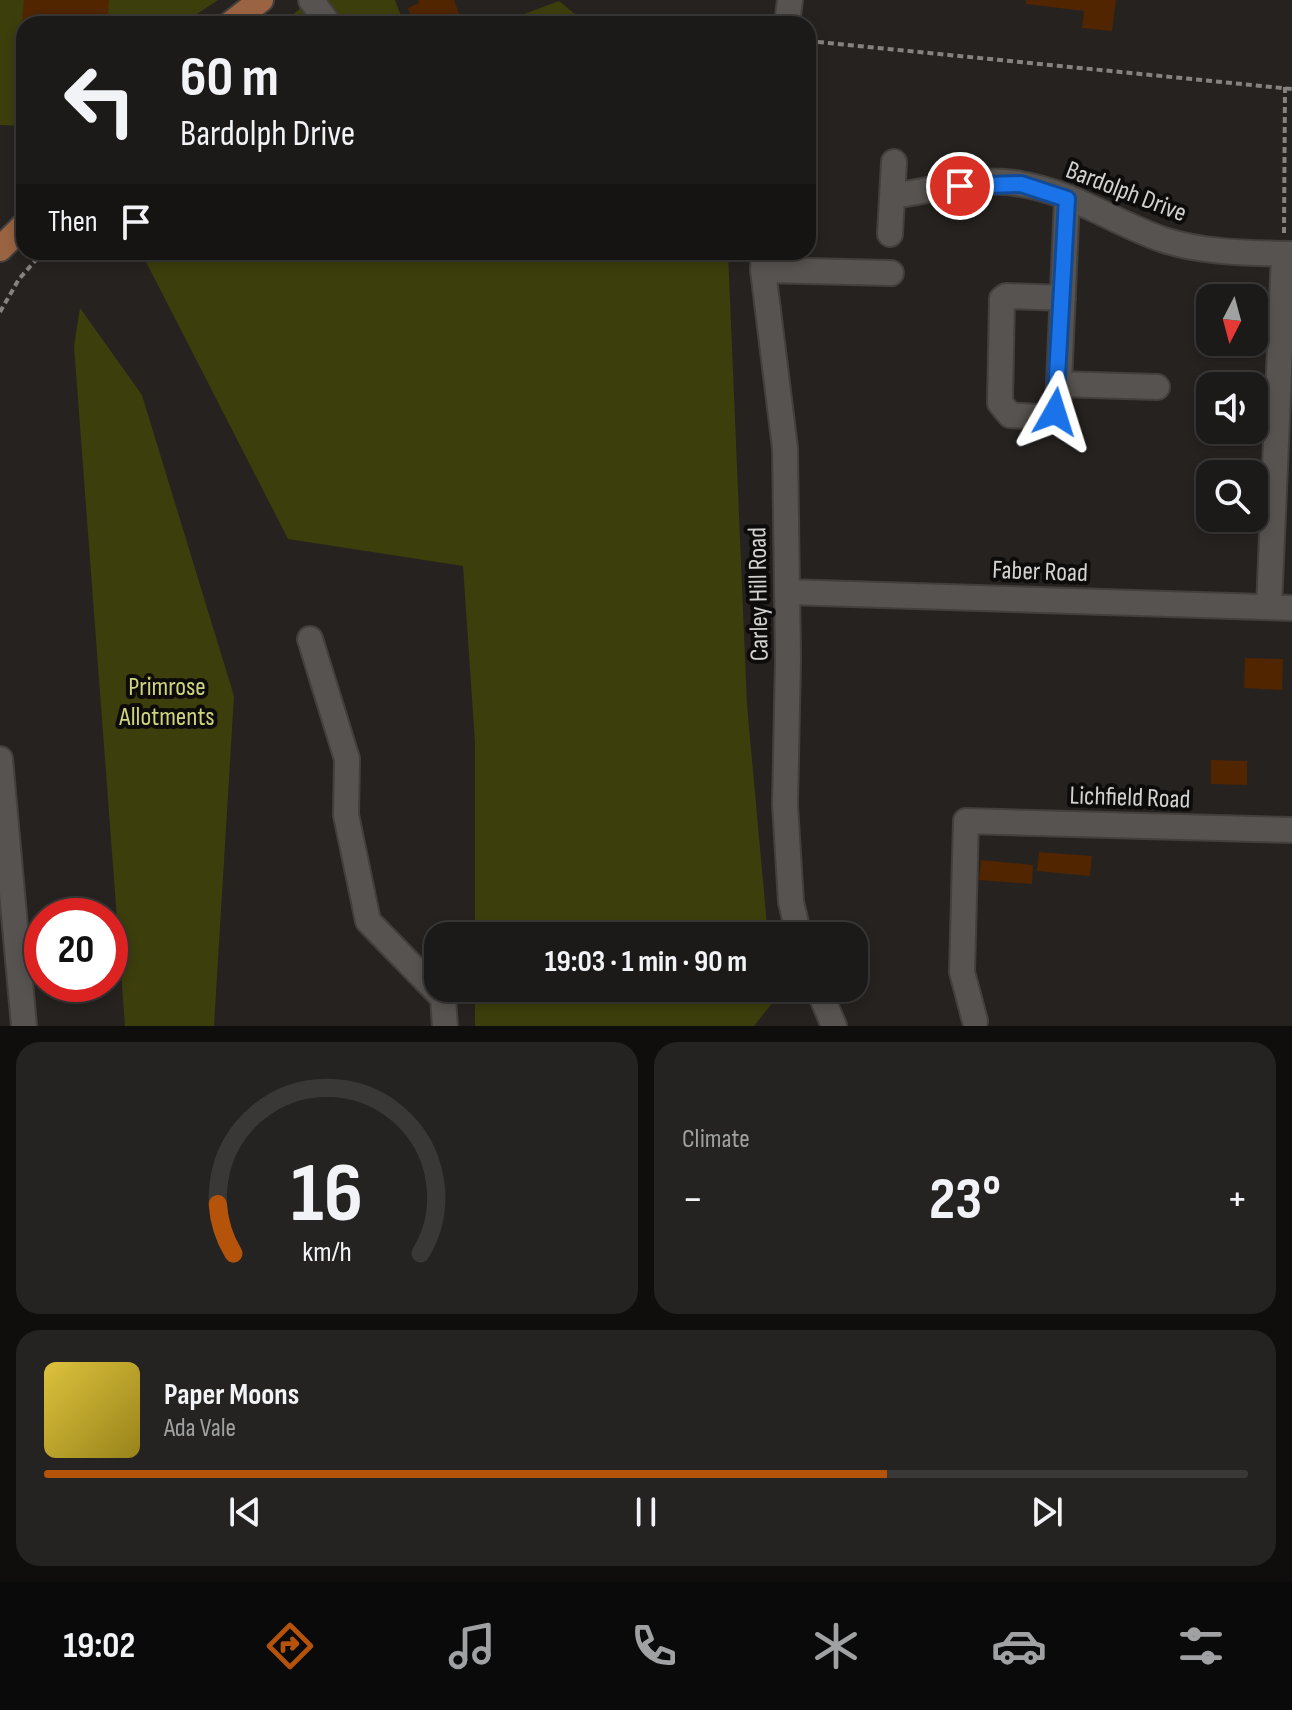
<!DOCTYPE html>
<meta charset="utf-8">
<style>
:root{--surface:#1c1a18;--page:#252321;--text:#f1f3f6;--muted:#a0a1a2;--line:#3a3837;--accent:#b45309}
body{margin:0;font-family:"Sofia Sans Condensed",sans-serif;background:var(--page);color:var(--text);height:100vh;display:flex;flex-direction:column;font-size:30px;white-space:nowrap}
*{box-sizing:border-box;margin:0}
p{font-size:26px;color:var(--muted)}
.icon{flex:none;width:44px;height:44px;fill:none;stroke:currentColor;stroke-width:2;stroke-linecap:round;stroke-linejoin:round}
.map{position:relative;height:1026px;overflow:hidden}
.drawer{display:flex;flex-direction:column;gap:16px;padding:16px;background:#0f0e0d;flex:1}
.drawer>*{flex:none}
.banner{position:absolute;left:16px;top:16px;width:800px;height:244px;border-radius:24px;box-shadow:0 4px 12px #0003,0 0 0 2px var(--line);background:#1c1a18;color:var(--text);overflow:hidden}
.needle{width:52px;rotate:186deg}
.buttons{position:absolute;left:1196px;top:284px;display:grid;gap:16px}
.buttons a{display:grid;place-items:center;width:72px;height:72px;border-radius:16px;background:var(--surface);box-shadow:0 4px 12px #0003,0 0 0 2px var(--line);font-size:40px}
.speed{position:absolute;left:24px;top:898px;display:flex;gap:16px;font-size:40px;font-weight:700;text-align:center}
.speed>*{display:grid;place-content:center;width:104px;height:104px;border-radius:50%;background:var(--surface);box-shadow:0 4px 12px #0003,0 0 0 2px var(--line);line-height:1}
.speed .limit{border:12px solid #d22;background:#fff;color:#111}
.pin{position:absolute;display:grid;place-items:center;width:68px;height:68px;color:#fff;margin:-34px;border:4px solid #fff;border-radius:50%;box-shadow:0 2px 8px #0007}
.me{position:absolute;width:88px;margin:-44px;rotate:6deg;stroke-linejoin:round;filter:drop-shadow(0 0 6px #0008)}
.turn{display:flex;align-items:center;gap:28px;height:168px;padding:0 32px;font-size:36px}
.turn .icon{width:104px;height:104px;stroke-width:2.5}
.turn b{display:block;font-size:56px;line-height:68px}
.then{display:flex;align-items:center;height:76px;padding:0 32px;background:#0003;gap:16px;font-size:30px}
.big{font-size:60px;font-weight:700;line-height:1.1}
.drawer .card{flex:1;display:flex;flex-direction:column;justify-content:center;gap:12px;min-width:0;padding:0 28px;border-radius:24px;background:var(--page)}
.drawer .dial{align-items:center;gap:0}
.dial svg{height:208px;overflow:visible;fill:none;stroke:var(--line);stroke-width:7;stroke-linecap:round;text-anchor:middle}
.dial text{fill:var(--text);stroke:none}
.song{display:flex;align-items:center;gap:24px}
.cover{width:96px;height:96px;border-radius:12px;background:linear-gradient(135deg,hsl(50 70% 55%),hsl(50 70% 35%))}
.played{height:8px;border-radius:4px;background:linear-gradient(90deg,var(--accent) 70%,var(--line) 70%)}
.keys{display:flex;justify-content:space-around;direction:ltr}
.heat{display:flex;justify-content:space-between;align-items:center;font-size:44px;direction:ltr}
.drawer .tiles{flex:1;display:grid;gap:16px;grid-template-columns:1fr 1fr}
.card:last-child{grid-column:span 2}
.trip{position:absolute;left:424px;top:922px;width:444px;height:80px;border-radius:24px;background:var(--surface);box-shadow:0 4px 12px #0003,0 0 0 2px var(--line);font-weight:700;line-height:80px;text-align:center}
.tab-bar{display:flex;height:128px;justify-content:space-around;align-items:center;background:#0b0a0a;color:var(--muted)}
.tab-bar .icon{width:56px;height:56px}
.tab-bar .current{color:var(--accent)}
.tab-bar b{font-size:36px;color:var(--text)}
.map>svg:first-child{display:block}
.green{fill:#3c3e0c}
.building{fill:#502500}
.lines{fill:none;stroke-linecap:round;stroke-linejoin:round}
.minor-casing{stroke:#423f3d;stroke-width:28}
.major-casing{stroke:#423f3d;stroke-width:28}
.path{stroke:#858280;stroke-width:4;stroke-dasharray:6 4;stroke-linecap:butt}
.minor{stroke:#575350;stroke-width:24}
.major{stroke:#9a6341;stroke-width:24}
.route-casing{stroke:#114b97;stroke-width:20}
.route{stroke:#1a73e8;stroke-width:14}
.labels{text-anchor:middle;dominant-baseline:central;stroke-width:8;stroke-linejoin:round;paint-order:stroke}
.street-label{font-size:26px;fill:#d4d2d0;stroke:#0e0c0b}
.park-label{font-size:26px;fill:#cfd57e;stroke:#0e0c0b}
</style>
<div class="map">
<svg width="1292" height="1026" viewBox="0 0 1292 1026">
<rect width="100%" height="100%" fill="#262220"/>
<!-- green -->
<path class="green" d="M0,0H218L182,24H24V126L0,125Z
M309,0H395L404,24H283Z
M559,1L587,24H497Z
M141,252H728L747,705L768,936H475V743L463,566L288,539Z
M80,308L142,395L234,696L214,1026H125L74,346Z
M475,988H772L774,1001L754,1026H475Z"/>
<!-- building -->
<path class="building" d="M24,0H109L107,24L22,23Z
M418,0H454L462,22L414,24L408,8L419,3Z
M1026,0H1116L1112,31L1082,28L1084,11L1026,4Z
M1245,658L1283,659L1282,690L1244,688Z
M1211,760L1247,761V785L1211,784Z
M1039,852L1092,856L1090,876L1037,871Z
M981,860L1033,865L1032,884L979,880Z"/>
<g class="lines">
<defs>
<path id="minor" d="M311,0L329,24
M787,24L790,0
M893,196C934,190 980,176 1021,184C1072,192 1117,224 1164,240C1204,253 1250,253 1292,254
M890,234L894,162
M764,252L763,270L785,448L788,659L785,805L791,902L799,936
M763,270L891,273
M1063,298L1006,296L1002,299L1000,403L1010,415L1050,418L1058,406L1067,199
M1059,384L1157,387
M787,592L1292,608
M1269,607L1284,254
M310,639L347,759L346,815L368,921L443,998L445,1026
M0,759L24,1026
M818,988L834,1026
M975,1021L962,972L966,821L1292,830"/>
<path id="major" d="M230,24L261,0
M0,249L24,225"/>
</defs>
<!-- minor casing -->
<use href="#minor" class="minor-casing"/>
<!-- major casing -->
<use href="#major" class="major-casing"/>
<!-- path -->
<path class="path" d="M808,41L1292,89
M1284,233L1285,87
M0,312L19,279L43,252"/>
<!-- minor -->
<use href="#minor" class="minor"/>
<!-- major -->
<use href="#major" class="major"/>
</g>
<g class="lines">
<defs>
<path id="route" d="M960,186L1021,184L1067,199L1055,412"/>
</defs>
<!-- route casing -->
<use href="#route" class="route-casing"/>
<!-- route -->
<use href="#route" class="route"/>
</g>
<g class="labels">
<!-- street labels -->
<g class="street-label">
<text transform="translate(1126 192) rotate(21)">Bardolph Drive</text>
<text transform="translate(1040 572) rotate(2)">Faber Road</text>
<text transform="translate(759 594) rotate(-91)">Carley Hill Road</text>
<text transform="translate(1130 798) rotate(2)">Lichfield Road</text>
</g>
<!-- park labels -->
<g class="park-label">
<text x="167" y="687">Primrose<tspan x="167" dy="30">Allotments</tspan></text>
</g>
</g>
</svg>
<div class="buttons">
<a><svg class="needle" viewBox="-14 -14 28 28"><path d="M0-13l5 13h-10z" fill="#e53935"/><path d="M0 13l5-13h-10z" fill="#a0a1a2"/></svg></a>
<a><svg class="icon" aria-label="sound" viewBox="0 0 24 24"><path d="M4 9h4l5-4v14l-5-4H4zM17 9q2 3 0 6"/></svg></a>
<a><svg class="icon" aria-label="search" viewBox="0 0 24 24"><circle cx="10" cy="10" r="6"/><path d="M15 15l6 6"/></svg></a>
</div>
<div class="speed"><div class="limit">20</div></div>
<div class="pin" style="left:960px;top:186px;background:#d93025"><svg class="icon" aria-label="arrive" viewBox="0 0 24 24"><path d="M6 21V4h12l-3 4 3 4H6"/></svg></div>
<svg class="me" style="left:1055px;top:412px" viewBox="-20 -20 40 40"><path d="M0-17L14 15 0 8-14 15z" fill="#1a73e8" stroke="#fff" stroke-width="4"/></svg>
<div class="trip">19:03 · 1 min · 90 m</div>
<div class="banner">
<div class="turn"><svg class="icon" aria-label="left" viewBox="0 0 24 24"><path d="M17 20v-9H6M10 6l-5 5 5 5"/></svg><div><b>60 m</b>Bardolph Drive</div></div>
<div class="then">Then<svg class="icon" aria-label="arrive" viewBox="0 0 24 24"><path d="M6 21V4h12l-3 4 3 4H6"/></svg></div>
</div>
</div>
<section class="drawer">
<div class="tiles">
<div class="card dial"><svg viewBox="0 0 100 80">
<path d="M14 69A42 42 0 1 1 86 69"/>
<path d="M14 69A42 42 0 0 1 8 50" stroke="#b45309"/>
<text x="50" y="56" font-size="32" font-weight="700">16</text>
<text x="50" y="72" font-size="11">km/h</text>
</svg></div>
<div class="card"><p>Climate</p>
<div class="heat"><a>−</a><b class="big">23°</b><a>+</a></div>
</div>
<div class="card">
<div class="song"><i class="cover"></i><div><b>Paper Moons</b><p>Ada Vale</p></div></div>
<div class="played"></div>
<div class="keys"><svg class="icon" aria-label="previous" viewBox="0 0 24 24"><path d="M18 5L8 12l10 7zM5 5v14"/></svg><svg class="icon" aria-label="pause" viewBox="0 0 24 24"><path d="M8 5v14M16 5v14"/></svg><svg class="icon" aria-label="next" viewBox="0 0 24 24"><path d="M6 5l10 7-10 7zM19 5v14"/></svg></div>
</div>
</div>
</section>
<nav class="tab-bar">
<b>19:02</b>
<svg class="icon current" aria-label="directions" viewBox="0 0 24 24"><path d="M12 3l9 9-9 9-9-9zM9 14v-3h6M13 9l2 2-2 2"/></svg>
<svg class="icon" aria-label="music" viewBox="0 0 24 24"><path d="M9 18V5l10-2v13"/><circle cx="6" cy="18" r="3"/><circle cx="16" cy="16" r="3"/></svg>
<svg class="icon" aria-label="phone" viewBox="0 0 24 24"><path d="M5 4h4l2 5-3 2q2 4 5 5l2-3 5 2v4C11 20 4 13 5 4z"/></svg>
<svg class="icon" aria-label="climate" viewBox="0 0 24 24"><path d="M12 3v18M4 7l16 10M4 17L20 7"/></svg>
<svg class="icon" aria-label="car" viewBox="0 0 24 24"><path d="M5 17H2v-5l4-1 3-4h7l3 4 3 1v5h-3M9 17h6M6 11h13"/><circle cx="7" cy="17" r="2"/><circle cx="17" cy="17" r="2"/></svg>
<svg class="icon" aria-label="filters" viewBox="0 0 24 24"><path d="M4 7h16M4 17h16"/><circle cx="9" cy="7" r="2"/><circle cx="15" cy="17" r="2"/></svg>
</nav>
